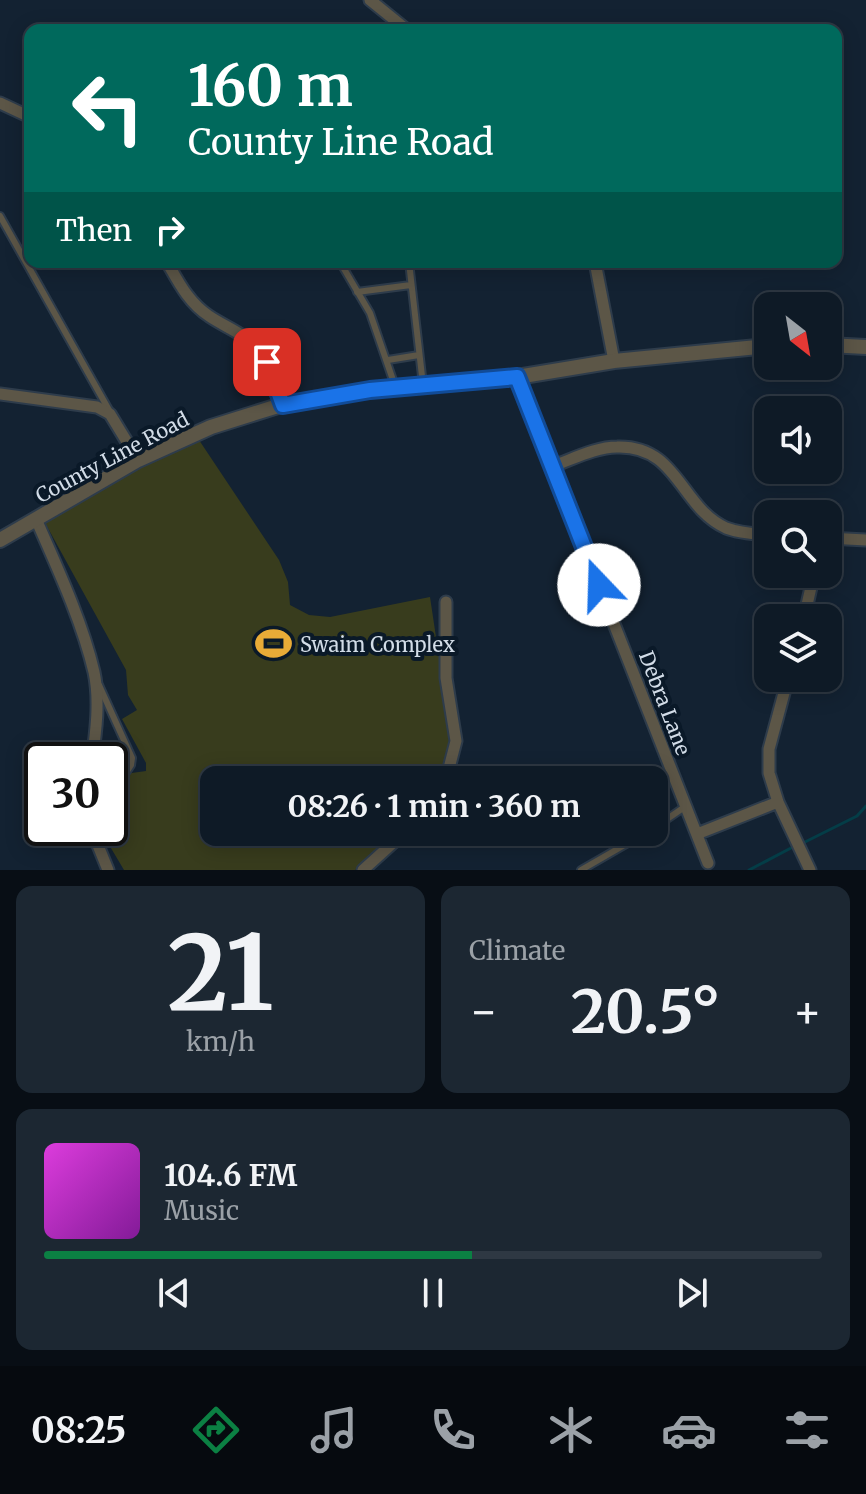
<!DOCTYPE html>
<meta charset="utf-8">
<style>
:root{--surface:#0e1a26;--page:#1c2732;--text:#f1f3f6;--muted:#9ba1a7;--line:#2e3843;--accent:#0b8043}
body{margin:0;font-family:Merriweather,serif;background:var(--page);color:var(--text);height:100vh;display:flex;flex-direction:column;font-size:30px;white-space:nowrap}
*{box-sizing:border-box;margin:0}
p{font-size:26px;color:var(--muted)}
.icon{flex:none;width:44px;height:44px;fill:none;stroke:currentColor;stroke-width:2;stroke-linecap:round;stroke-linejoin:round}
.map{position:relative;height:870px;overflow:hidden}
.sheet{display:flex;flex-direction:column;gap:16px;padding:16px;background:#080e15;flex:1}
.sheet>*{flex:none}
.top-card{position:absolute;left:24px;top:24px;width:818px;height:244px;border-radius:16px;box-shadow:0 4px 20px #0003,0 0 0 2px var(--line);background:#00695c;color:#fff;overflow:hidden}
.needle{width:52px;rotate:149deg}
.fabs{position:absolute;left:754px;top:292px;display:grid;gap:16px}
.fabs a{display:grid;place-items:center;width:88px;height:88px;border-radius:16px;background:var(--surface);box-shadow:0 4px 20px #0003,0 0 0 2px var(--line);font-size:40px}
.speed{position:absolute;left:24px;top:742px;display:flex;gap:16px;font-size:40px;font-weight:700;text-align:center}
.speed>*{display:grid;place-content:center;width:104px;height:104px;border-radius:50%;background:var(--surface);box-shadow:0 4px 20px #0003,0 0 0 2px var(--line);line-height:1}
.speed .limit{border:4px solid #111;border-radius:12px;background:#fff;color:#111}
.pin{position:absolute;display:grid;place-items:center;width:68px;height:68px;color:#fff;margin:-34px;border-radius:16px;box-shadow:0 4px 12px #0006}
.me{position:absolute;width:88px;margin:-44px;rotate:339deg;stroke-linejoin:round;filter:drop-shadow(0 0 6px #0008)}
.turn{display:flex;align-items:center;gap:28px;height:168px;padding:0 32px;font-size:36px}
.turn .icon{width:104px;height:104px;stroke-width:2.5}
.turn b{display:block;font-size:56px;line-height:68px}
.then{display:flex;align-items:center;height:76px;padding:0 32px;background:#0003;gap:16px;font-size:30px}
.big{font-size:60px;font-weight:700;line-height:1.1}
.sheet .tile{flex:1;display:flex;flex-direction:column;justify-content:center;gap:12px;min-width:0;padding:0 28px;border-radius:16px;background:var(--page)}
.sheet .dial{align-items:center;gap:0}
.dial b{font-size:104px;line-height:1}
.song{display:flex;align-items:center;gap:24px}
.cover{width:96px;height:96px;border-radius:12px;background:linear-gradient(135deg,hsl(300 70% 55%),hsl(290 70% 35%))}
.played{height:8px;border-radius:4px;background:linear-gradient(90deg,var(--accent) 55%,var(--line) 55%)}
.keys{display:flex;justify-content:space-around;direction:ltr}
.heat{display:flex;justify-content:space-between;align-items:center;font-size:44px;direction:ltr}
.sheet .tiles{flex:1;display:grid;gap:16px;grid-template-columns:1fr 1fr}
.tile:last-child{grid-column:span 2}
.trip{position:absolute;left:200px;top:766px;width:468px;height:80px;border-radius:16px;background:var(--surface);box-shadow:0 4px 20px #0003,0 0 0 2px var(--line);font-weight:700;line-height:80px;text-align:center}
.menu{display:flex;height:128px;justify-content:space-around;align-items:center;background:#060a0f;color:var(--muted)}
.menu .icon{width:56px;height:56px}
.menu .active{color:var(--accent)}
.menu b{font-size:36px;color:var(--text)}
.map>svg:first-child{display:block}
.pitch{fill:#383c1d}
.lines{fill:none;stroke-linecap:round;stroke-linejoin:round}
.stream{stroke:#043d47;stroke-width:3}
.service-casing{stroke:#2e3c4b;stroke-width:10}
.minor-casing{stroke:#2e3c4b;stroke-width:15}
.tertiary-casing{stroke:#2e3c4b;stroke-width:18}
.service{stroke:#5c5647;stroke-width:6}
.minor{stroke:#5c5647;stroke-width:11}
.tertiary{stroke:#5c5647;stroke-width:14}
.route-casing{stroke:#114b97;stroke-width:20}
.route{stroke:#1a73e8;stroke-width:14}
.labels{text-anchor:middle;dominant-baseline:central;stroke-width:8;stroke-linejoin:round;paint-order:stroke}
.street-label{font-size:20px;fill:#d2dce7;stroke:#0a1928}
.poi-label{font-size:20px;fill:#d2dce7;stroke:#0a1928;text-anchor:start}
</style>
<div class="map">
<svg width="866" height="870" viewBox="0 0 866 870">
<rect width="100%" height="100%" fill="#132232"/>
<!-- pitch -->
<path class="pitch" d="M197,437L279,560L288,582L290,605L309,615L330,617L430,597L452,744L444,780H214V832H399L355,870H124L99,828H110V776L146,771V763L122,719L137,710L128,695L126,670L44,521Z"/>
<g class="lines">
<!-- stream -->
<path class="stream" d="M805,842L857,816L866,806
M749,870L791,848"/>
<defs>
<path id="service" d="M0,216L109,410
M340,262L370,313L395,386
M409,262L423,385
M357,292L411,285
M388,360L419,355
M99,685L132,758L131,765L125,774L110,773
M654,828L686,806
M581,870L647,832"/>
<path id="minor" d="M370,0L407,30
M0,103L30,117
M167,262C179,283 189,303 209,316C225,327 244,333 256,348C270,364 276,385 283,405
M595,262L614,361
M517,377L708,863
M0,394L97,407L110,414L138,460
M553,466C573,459 596,447 617,447C678,445 680,507 726,528C739,533 754,534 768,535
M36,519C57,567 82,621 94,672C100,700 96,732 92,760
M828,538L866,540
M804,618L814,574
M446,780L456,741L446,678V602
M778,802L769,773V749L788,678
M91,828L108,870
M697,834L778,802L810,870
M363,870L405,832"/>
<path id="tertiary" d="M828,345L866,347
M0,540L138,460L211,427L278,406L370,390L517,377L614,361L768,346"/>
</defs>
<!-- service casing -->
<use href="#service" class="service-casing"/>
<!-- minor casing -->
<use href="#minor" class="minor-casing"/>
<!-- tertiary casing -->
<use href="#tertiary" class="tertiary-casing"/>
<!-- service -->
<use href="#service" class="service"/>
<!-- minor -->
<use href="#minor" class="minor"/>
<!-- tertiary -->
<use href="#tertiary" class="tertiary"/>
</g>
<g class="lines">
<defs>
<path id="route" d="M267,362L283,405L370,390L517,377L599,585"/>
</defs>
<!-- route casing -->
<use href="#route" class="route-casing"/>
<!-- route -->
<use href="#route" class="route"/>
</g>
<!-- icons -->
<defs>
<symbol id="stadium-bare" viewBox="-9 -9 18 18"><path d="M0-5a6.5 5 0 1 0 0 10a6.5 5 0 1 0 0-10ZM-3.5-1.8h7v3.6h-7Z" fill="#e8ab37" stroke="#0a1928" stroke-width="2.5" paint-order="stroke"/></symbol>
</defs>
<g fill-rule="evenodd">
<use href="#stadium-bare" x="248" y="618" width="51" height="51"/>
</g>
<g class="labels">
<!-- street labels -->
<g class="street-label">
<text transform="translate(112 457) rotate(-28)">County Line Road</text>
<text transform="translate(665 703) rotate(69)">Debra Lane</text>
</g>
<!-- poi labels -->
<g class="poi-label">
<text x="300" y="644">Swaim Complex</text>
</g>
</g>
</svg>
<div class="fabs">
<a><svg class="needle" viewBox="-14 -14 28 28"><path d="M0-13l5 13h-10z" fill="#e53935"/><path d="M0 13l5-13h-10z" fill="#9ba1a7"/></svg></a>
<a><svg class="icon" aria-label="sound" viewBox="0 0 24 24"><path d="M4 9h4l5-4v14l-5-4H4zM17 9q2 3 0 6"/></svg></a>
<a><svg class="icon" aria-label="search" viewBox="0 0 24 24"><circle cx="10" cy="10" r="6"/><path d="M15 15l6 6"/></svg></a>
<a><svg class="icon" aria-label="layers" viewBox="0 0 24 24"><path d="M12 4l9 5-9 5-9-5zM3 14l9 5 9-5"/></svg></a>
</div>
<div class="speed"><div class="limit">30</div></div>
<div class="pin" style="left:267px;top:362px;background:#d93025"><svg class="icon" aria-label="arrive" viewBox="0 0 24 24"><path d="M6 21V4h12l-3 4 3 4H6"/></svg></div>
<svg class="me" style="left:599px;top:585px" viewBox="-20 -20 40 40"><circle r="19" fill="#fff"/><path d="M0-13L10 11 0 6-10 11z" fill="#1a73e8"/></svg>
<div class="trip">08:26 · 1 min · 360 m</div>
<div class="top-card">
<div class="turn"><svg class="icon" aria-label="left" viewBox="0 0 24 24"><path d="M17 20v-9H6M10 6l-5 5 5 5"/></svg><div><b>160 m</b>County Line Road</div></div>
<div class="then">Then<svg class="icon" aria-label="right" viewBox="0 0 24 24"><path d="M7 20v-9h11M14 6l5 5-5 5"/></svg></div>
</div>
</div>
<section class="sheet">
<div class="tiles">
<div class="tile dial"><b>21</b><p>km/h</p></div>
<div class="tile"><p>Climate</p>
<div class="heat"><a>−</a><b class="big">20.5°</b><a>+</a></div>
</div>
<div class="tile">
<div class="song"><i class="cover"></i><div><b>104.6 FM</b><p>Music</p></div></div>
<div class="played"></div>
<div class="keys"><svg class="icon" aria-label="previous" viewBox="0 0 24 24"><path d="M18 5L8 12l10 7zM5 5v14"/></svg><svg class="icon" aria-label="pause" viewBox="0 0 24 24"><path d="M8 5v14M16 5v14"/></svg><svg class="icon" aria-label="next" viewBox="0 0 24 24"><path d="M6 5l10 7-10 7zM19 5v14"/></svg></div>
</div>
</div>
</section>
<nav class="menu">
<b>08:25</b>
<svg class="icon active" aria-label="directions" viewBox="0 0 24 24"><path d="M12 3l9 9-9 9-9-9zM9 14v-3h6M13 9l2 2-2 2"/></svg>
<svg class="icon" aria-label="music" viewBox="0 0 24 24"><path d="M9 18V5l10-2v13"/><circle cx="6" cy="18" r="3"/><circle cx="16" cy="16" r="3"/></svg>
<svg class="icon" aria-label="phone" viewBox="0 0 24 24"><path d="M5 4h4l2 5-3 2q2 4 5 5l2-3 5 2v4C11 20 4 13 5 4z"/></svg>
<svg class="icon" aria-label="climate" viewBox="0 0 24 24"><path d="M12 3v18M4 7l16 10M4 17L20 7"/></svg>
<svg class="icon" aria-label="car" viewBox="0 0 24 24"><path d="M5 17H2v-5l4-1 3-4h7l3 4 3 1v5h-3M9 17h6M6 11h13"/><circle cx="7" cy="17" r="2"/><circle cx="17" cy="17" r="2"/></svg>
<svg class="icon" aria-label="filters" viewBox="0 0 24 24"><path d="M4 7h16M4 17h16"/><circle cx="9" cy="7" r="2"/><circle cx="15" cy="17" r="2"/></svg>
</nav>
